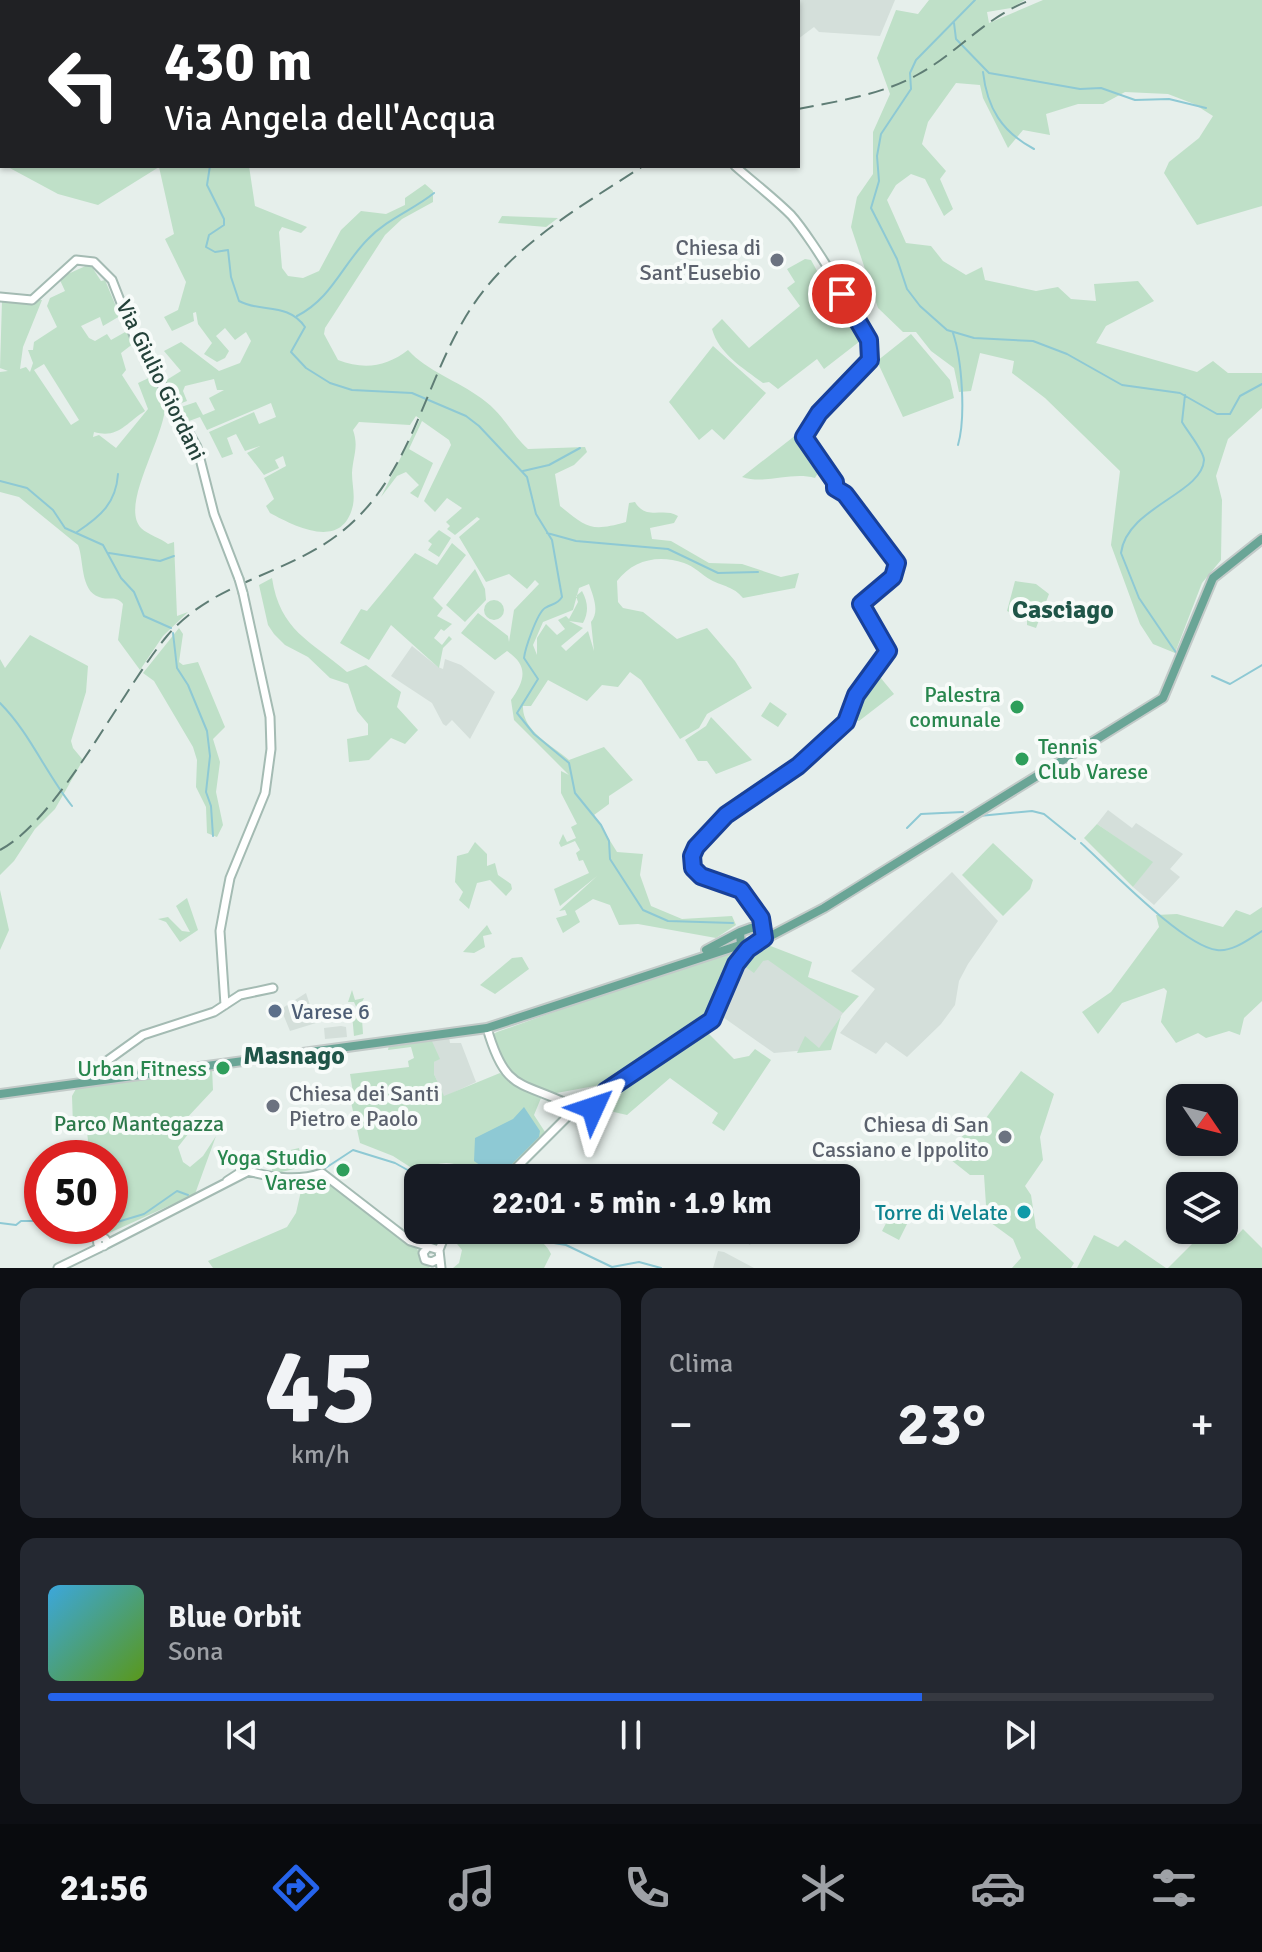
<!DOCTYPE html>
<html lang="it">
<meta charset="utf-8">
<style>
:root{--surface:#171b24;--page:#242831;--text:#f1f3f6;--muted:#9ea1a6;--line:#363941;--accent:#2563eb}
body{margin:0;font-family:Signika,sans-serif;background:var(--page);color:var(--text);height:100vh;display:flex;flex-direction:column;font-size:30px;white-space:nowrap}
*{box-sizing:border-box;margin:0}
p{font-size:26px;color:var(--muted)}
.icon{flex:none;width:44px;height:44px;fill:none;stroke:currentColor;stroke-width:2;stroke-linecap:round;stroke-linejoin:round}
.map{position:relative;height:1268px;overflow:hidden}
.sheet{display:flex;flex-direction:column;gap:20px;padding:20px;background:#0d0f14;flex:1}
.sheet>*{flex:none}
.top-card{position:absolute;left:0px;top:0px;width:800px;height:168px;box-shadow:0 2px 6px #0004;background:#202124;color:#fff;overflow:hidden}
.needle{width:52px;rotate:125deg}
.controls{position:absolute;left:1166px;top:1084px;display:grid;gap:16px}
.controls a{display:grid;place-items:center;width:72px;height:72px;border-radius:16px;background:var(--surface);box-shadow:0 2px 6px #0004;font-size:40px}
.speed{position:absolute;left:24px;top:1140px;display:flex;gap:16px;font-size:40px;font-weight:700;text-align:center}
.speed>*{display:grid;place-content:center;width:104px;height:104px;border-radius:50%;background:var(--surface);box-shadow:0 2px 6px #0004;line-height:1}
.speed .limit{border:12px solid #d22;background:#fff;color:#111}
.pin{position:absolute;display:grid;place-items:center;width:68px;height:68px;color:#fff;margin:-34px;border:4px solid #fff;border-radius:50%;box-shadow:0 2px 8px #0007}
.me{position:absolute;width:88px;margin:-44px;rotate:48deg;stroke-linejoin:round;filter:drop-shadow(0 0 6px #0008)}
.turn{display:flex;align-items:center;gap:28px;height:168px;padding:0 32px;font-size:36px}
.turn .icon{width:104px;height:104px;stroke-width:2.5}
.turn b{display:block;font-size:56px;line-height:68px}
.big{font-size:60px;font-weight:800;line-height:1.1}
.sheet .widget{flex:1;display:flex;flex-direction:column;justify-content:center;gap:12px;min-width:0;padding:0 28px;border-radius:16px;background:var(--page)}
.sheet .dial{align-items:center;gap:0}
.dial b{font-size:104px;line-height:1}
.song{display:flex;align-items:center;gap:24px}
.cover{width:96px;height:96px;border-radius:12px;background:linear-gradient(135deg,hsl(200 70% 55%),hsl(90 70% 35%))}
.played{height:8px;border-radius:4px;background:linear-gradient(90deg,var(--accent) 75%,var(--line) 75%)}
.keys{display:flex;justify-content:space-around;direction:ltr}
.heat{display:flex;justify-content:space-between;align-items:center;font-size:44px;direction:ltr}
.sheet .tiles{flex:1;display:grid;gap:20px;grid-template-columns:1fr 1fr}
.widget:last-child{grid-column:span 2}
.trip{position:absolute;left:404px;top:1164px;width:456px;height:80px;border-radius:16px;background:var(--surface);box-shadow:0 2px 6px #0004;font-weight:800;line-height:80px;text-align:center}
.tab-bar{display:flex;height:128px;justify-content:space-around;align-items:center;background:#090b0e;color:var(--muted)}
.tab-bar .icon{width:56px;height:56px}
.tab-bar .on{color:var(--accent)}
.tab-bar b{font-size:36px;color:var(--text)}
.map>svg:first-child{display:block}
.built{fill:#d4dfda}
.green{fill:#bfe0c8;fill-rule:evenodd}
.water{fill:#8ec9d4}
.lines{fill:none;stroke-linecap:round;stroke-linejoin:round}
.stream{stroke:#8ec9d4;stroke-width:2}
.secondary-casing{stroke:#a4bbb3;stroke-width:11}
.primary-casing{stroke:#c2cac8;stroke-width:12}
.secondary{stroke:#fff;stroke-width:7}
.primary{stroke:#6aa596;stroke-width:8}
.rail{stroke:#5f7d75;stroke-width:2;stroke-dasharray:16 8;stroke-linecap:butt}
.secondary-bridge-casing{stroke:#a4bbb3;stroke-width:11;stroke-linecap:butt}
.secondary-bridge{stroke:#fff;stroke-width:7}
.route-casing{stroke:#184099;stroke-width:20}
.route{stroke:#2563eb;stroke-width:14}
.worship-dot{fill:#6b7280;stroke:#f7fbf9;stroke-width:3}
.leisure-dot{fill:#2e9e5b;stroke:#f7fbf9;stroke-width:3}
.service-dot{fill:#5c6f8a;stroke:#f7fbf9;stroke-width:3}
.culture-dot{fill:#0f9aa8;stroke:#f7fbf9;stroke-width:3}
.labels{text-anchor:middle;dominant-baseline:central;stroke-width:8;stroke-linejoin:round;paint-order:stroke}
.worship-label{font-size:22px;fill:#5b616d;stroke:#f7fbf9;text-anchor:end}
.street-label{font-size:22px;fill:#24423a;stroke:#f7fbf9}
.leisure-label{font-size:22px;fill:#27864d;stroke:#f7fbf9;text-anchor:end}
.service-label{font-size:22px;fill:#4e5e75;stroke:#f7fbf9;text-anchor:start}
.park-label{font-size:22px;fill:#2d7a4b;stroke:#f7fbf9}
.culture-label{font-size:22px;fill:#0d838f;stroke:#f7fbf9;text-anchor:end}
.quarter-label{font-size:26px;font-weight:bold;fill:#1f5548;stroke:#f7fbf9}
</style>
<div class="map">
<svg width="1262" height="1268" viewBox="0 0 1262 1268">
<rect width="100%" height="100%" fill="#e6efeb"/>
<!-- built -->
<path class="built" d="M631,0H895L880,36L819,32L814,27L798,39V2Z
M412,646L438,667L443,669L445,659L461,665L495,692L470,739L452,720L446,726L443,724L432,703L391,676Z
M1108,810L1132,828L1136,823L1183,854L1170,869L1180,877L1154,905L1133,887L1152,862L1097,824Z
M952,872L998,921L968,964L959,981L955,1005L941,1024L907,1057L886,1042L876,1054L840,1033L875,989L851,971Z
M768,959L842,1009L843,1013L819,1049L774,1053L720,1015L732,984L744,966Z
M306,993L316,1023L290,1031L281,1009Z
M341,1026L346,1027L347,1037L325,1039L324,1028Z
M449,1037L450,1043H461L476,1082L444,1097L434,1074V1062L439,1059L431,1040Z
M725,1230H758L750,1245Z
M718,1251L724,1252L754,1268H713Z"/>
<!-- green -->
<path class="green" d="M0,0H349L2,2V63Z
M929,0H1025L1011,8L987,12L989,23L1043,0H1262V206L1197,225L1164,173L1169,162L1199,138L1213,116L1194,104L1168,94L1125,92L1103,104H1078L1046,114L1050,135L1023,130L1008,148L983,98L980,85L956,83L928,122L922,144L946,171L940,179L953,209L944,216L925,179L911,174L896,185L887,200L906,243L931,246L943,261L966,275L982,267L985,280L1036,291L1058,287L1071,299L1096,301L1094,284L1138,281L1154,301L1106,326L1096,343L1197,372L1213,361L1228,373H1262V408L1228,439L1216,476L1222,500L1221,560L1202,583L1175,653L1153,644L1140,624L1111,545L1120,471L1045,398L1012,373L1014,361L980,353L971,391L959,392L954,368L931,351L916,332H903L878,308L851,227L857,197L873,174V132L890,94L877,58L896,10L918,14Z
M6,166H249L255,206L307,227L301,233L282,227L279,232L282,268L288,276L303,278L319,271L341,230L361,211L386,214L405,205V198L425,184L433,191V202L402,219L385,235L325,328L324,334L338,360C364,370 386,367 408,350C427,371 458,381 481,398C506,416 509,432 528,449L585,447L587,452L574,465L555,474L560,506C587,528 591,532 626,522L629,503L635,502C646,521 663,507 678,516L674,523L650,528L652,539L671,541L709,563L742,564L781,577L799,573L795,588L743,598C733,586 724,587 711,580C702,575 694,566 684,563C658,554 633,560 617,581L618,602L623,608L643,612L677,639L707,628L735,661L752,688L707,714L699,728L680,739L641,680L630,672L618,687L602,685L587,701L548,680L531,706H523C522,731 552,745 569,760L604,747L633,780L609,796V804L594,815L617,852L643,854L640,875L651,906L682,919L732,916L736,925L716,938L638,924L619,925L610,905L593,899L575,911L580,922L563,933L556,918L567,915L565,910L559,911L597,876L560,906L554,889L589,873L583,860L579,861L576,853L580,850L575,841L561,847L559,843L563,834L567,842L576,838L571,827L577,824L561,793V771L569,775L514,720L511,700C525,680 529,666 507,651L495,660L461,633L478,613L508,636L509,642L514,610L539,584L535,580L527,589L509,574L486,582L459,537L480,519L477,517L455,535L447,529L450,526L446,522L462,508L447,498L435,512L424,501L451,445L449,440L422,421L409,449L433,463L418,498L410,493L419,485L406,472L397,476L381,497L420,419L416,416L410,425L359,422L353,430C359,447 353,456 352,473C352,484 355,494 353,505C343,551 296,527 270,513L266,506L274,499L264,478L286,466L283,456L275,460L279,468L264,475L247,453L260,446L245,451L236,434L227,438L233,454L222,458L209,432L254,412L259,424L276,417L271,403L207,430L200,417L189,421L181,407L196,402L203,415L215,410L209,398L224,390H217L214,379L185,386L183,391L187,401L179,404L165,381L181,371L164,351L181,342L219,371L240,363L251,341L246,332L235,340L225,328L216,336L229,351L225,358L217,362L204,354L212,343L198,324L196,312L193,313L194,321L172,331L164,317L178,310L186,282L165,239L174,234L159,167L98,205L58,194ZM589,584C593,596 600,611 591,622L594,651L588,631L566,651L561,646L583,628L569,621L583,623C589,612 588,602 582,591L576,596L578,602L569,619L566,616L558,620L565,629L557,635L546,624L537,638V655L533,645L543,622L573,610L579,588Z
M502,216L558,218L546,227L498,223Z
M805,259L811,260L831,296L840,298L864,338L824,369L817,359L778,389L769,382L763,383C743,368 719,354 712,329L722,319L749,348L800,306L787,288L795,282L787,269Z
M90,264L101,281L105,280L120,316L103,326L100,317L81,326L89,338L95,341L107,334L111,340L127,331L134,343L121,353L126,370L122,375L145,411C126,423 118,439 94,432L93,437L99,435L116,448L148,409L138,383L153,376C156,382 164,391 165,398C171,429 118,504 141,528C148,535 161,538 168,544L174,542L177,616L188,612L163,636L140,670L118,640L123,604C115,595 110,601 99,597C80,591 84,559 78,545L19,497L0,492V372L8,371L0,368L2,301L42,300L23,347L20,369L26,367L30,372L33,363L28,350H33L34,342L57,327L47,306L50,298L65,291L59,278ZM44,364L79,420L71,425L34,370Z
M911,334L950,380L954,398L903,417L877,361Z
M713,346L766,393L724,440L712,429L699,440L669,402Z
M801,431V439L821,468L815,478C791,471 766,485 742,477Z
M439,530L451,538L439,557L428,550L432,544L428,541Z
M452,543L466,555L433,598L443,608L437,616L452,624L444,631L441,629L434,638L442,645L449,636L452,639L443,648L439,668L391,625L369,660L340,643L361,609L367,611L415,553L437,565Z
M475,569L485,589L486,600L465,622L446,605Z
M272,578C280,631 310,640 347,672L366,665L401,692L397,707L418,730L405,744L391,738L369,760L349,762L347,739L368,735V724L357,711L348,684L330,678L308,657L285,645L274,634L268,625L259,585Z
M1015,581L1036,584L1049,594L1036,628L1027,625V620L1007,611Z
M484 610a10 10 0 1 1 20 0a10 10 0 1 1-20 0Z
M179,628L183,634L179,662L183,665L198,662L225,727L213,739L220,762L216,792L223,825L217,837L207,833L206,807L196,787L197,760L193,747L154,681L143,673Z
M30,635L88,666L86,692L71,741L73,748L83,760L55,809L35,829L14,861L0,875V659L5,668Z
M880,677L894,694L859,721L851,719L859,696Z
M770,702L787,714L778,727L761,716Z
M711,717L752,760L716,774L707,761H698L685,740L706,726Z
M1097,824L1153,862L1133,887L1084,838Z
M475,842L487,854V866L495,863L498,875L511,884L512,889L506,896L490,880L477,883L469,909L459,900L463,892L455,882L457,856L468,853Z
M993,843L1033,880L1030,889L1003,916L962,875Z
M0,890L9,930L0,950Z
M187,898L198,930L180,942L166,922L158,919L168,917L182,931L190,932L176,906Z
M1262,907V1001L1244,1018L1240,1035L1229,1031L1206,1038L1198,1033L1176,1043L1161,1022L1167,991L1164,988L1122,1003L1098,1034L1082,1012L1111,992L1159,927L1156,915L1177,914L1223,927L1236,910L1250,915Z
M487,925L492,934L483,936L485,947L474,953L463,952Z
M768,945L812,962L808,977L859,996L843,1013L768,960L763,961L754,973L744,966L732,984C739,965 745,947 768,945Z
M727,951L733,954C726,979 719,1002 704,1023L611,1083L551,1094L515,1082L498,1059L492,1035L497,1032Z
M522,957L529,969L495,994L480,985L512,958Z
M352,990L355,1000L364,998L361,1004L363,1034L354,1036L352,1014L358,1011L354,1002H348Z
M841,1016L831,1050L797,1053L805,1036L819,1048Z
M705,1030L734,1059L749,1056L755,1049L771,1060L724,1131L712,1123L718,1113L670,1078L627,1115L605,1110L606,1096Z
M431,1039L440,1059L434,1062V1074L444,1096L500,1073L515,1086L541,1098L534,1115L547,1135L500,1178C470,1178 452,1147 421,1174L393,1156L360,1143L349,1093L353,1092L350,1074L409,1067L408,1061L414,1058L411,1047L388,1050L389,1045Z
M212,1068L213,1090L185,1120L192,1129L178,1147L183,1162L190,1167L203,1156L216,1136L195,1194L105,1235L98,1226H110V1158H90L87,1132L81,1134L73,1126L72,1096L77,1087Z
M1021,1071L1054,1094L1040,1137L1043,1160L1025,1186L1031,1195L1036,1228L1074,1263L1071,1268H1012L1021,1258L1013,1239L987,1220L984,1175H970L951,1160L955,1146L967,1130L986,1118Z
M299,1148L303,1167L273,1174L269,1155Z
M321,1177L417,1249L430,1268H213L208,1261L287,1227L296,1213L303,1182Z
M895,1206L912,1214L899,1240L882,1231Z
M1243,1229L1262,1248V1268H1168L1206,1230H1217L1230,1243Z
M461,1230C488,1230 538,1224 551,1254L544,1268H453L459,1263L462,1250L457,1244Z
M1094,1235L1118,1247L1125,1240L1166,1268H1077Z"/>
<!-- water -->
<path class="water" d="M524,1107L540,1131L539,1137L508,1168L494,1175L474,1161L475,1138L513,1119Z"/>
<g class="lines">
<!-- stream -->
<path class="stream" d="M975,0L916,60L910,73L911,89L881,134L877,156L879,181L871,208L897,259L907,289L920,306L947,330L974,338L1033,341L1067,354L1122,385L1180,393L1217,414H1230L1240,396L1262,384
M307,2V0
M954,23L956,39L989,73L1080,89L1101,88L1135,100L1169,99L1206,108
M983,72C987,108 1002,132 1034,149
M0,111L2,113
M210,166L207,185L224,219V225L209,235L206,247L215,252L228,250L231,277L239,301C261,313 288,302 305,327L291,352L306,368L330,383L352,390L412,393L466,416L479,426L527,477L536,514L552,540L562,597C557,605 553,603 545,608C537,613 525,649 524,658L538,679L517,713L534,734L569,763L575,793L601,825L609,841L610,859L643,910L668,921L733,923
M297,316C332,298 342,265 368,239C387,219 413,210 434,193
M953,333C962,360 966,417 958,445
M523,471L549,465L580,448
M0,481L27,488L53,510L65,528L103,545L121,578L134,592L144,616L171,628
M77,532C101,516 116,503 118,474
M547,533L576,541L668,549L718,573L758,572
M109,553L160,561L174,556
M173,633L177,668L188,685L207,731L210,756L206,792L211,806L213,836
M1177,654L1139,598L1121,553C1127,507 1202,494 1204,460C1204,451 1187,431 1182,422L1185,395
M1212,676L1230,684L1262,665
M0,703C30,733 45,772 72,806
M979,816L1032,811L1044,814L1075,839
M907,828L921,814L963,812
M1081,843C1108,867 1183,946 1217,950C1233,952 1249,939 1262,931
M324,1169L353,1150L395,1163L422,1178
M110,1221L114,1223L144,1214L177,1191L188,1195
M0,1223L16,1225L21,1221H42
M529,1230L548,1242L566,1245L612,1267L639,1262L661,1268"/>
<defs>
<path id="secondary" d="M625,2V0
M735,166C753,182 774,198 791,215C810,236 875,337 870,360L805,431L808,445L835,482
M0,297L32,300L76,260L94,262L112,280L134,336L197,447L214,514L239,579
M763,928L761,918L741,890L701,876L693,868L692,856L726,815L798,766L846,722L856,695L888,651L861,604L893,577L897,563L840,489
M225,1005L220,931L225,904L230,878L265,793L271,749L270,717L243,593
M487,1028C506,1094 521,1080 574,1107
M90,1080L104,1063L143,1035L214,1012L240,995L273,988
M575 1107a9 9 0 1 1 18 0a9 9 0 1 1-18 0Z
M589,1099L706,1025C729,1003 727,967 752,946
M506,1178L575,1109
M227,1181L244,1170C270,1177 296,1182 322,1173L410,1241L439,1250
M97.5 1242a4.5 4.5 0 1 1 9 0a4.5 4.5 0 1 1-9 0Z
M105,1245L249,1171
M428,1247L423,1253L425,1260L432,1262L438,1259
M58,1268L101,1247
M441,1268L439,1250L447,1230"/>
<path id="primary" d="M751,928H763V940L752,946H741L740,932Z
M763,940L824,908L1163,698L1213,578L1262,539
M706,950L740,932
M0,1094L487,1028L740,945"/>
</defs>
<!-- secondary casing -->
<use href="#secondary" class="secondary-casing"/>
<!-- primary casing -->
<use href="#primary" class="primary-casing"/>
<!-- secondary -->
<use href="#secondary" class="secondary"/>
<!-- primary -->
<use href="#primary" class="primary"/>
<!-- rail -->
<path class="rail" d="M798,109C838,101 881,95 917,75C958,53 986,16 1031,0
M0,850C60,818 121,691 167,636C220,574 302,576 360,515C411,462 426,386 462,323C503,250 574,211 643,166"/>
<defs>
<path id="secondary-bridge" d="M239,579L243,593"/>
</defs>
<!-- secondary-bridge casing -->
<use href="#secondary-bridge" class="secondary-bridge-casing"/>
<!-- secondary-bridge -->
<use href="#secondary-bridge" class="secondary-bridge"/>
</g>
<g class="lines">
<defs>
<path id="route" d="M593,1108L606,1091L712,1020L736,964L748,949L764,938L761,918L741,890L701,876L693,868L692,856L696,847L726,815L798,766L846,722L856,695L888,651L861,604L893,577L897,563L845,494L835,488V482L804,437L819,413L870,360L869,340L842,294"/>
</defs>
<!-- route casing -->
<use href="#route" class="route-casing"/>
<!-- route -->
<use href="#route" class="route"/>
</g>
<!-- markers -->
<g class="worship-dot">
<circle cx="777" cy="260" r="8"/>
<circle cx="273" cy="1106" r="8"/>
<circle cx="1005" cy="1137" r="8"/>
</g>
<g class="leisure-dot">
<circle cx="1017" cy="707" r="8"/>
<circle cx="1022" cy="759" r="8"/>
<circle cx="223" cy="1068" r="8"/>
<circle cx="343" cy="1170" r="8"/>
</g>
<circle class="service-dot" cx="275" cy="1011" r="8"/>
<circle class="culture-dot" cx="1024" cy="1212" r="8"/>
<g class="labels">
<!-- worship labels -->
<g class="worship-label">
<text x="761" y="247">Chiesa di<tspan x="761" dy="25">Sant'Eusebio</tspan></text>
<text x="289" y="1093" text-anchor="start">Chiesa dei Santi<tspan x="289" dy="25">Pietro e Paolo</tspan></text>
<text x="989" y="1124">Chiesa di San<tspan x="989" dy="25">Cassiano e Ippolito</tspan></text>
</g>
<!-- street labels -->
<g class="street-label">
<text transform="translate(161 380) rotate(64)">Via Giulio Giordani</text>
</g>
<!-- leisure labels -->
<g class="leisure-label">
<text x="1001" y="694">Palestra<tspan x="1001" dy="25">comunale</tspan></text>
<text x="1038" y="746" text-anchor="start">Tennis<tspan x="1038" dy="25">Club Varese</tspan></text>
<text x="207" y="1068">Urban Fitness</text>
<text x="327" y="1157">Yoga Studio<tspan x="327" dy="25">Varese</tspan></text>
</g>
<!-- service labels -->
<g class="service-label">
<text x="291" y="1011">Varese 6</text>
</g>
<!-- park labels -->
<g class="park-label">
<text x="139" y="1123">Parco Mantegazza</text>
</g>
<!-- culture labels -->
<g class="culture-label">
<text x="1008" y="1212">Torre di Velate</text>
</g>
<!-- quarter labels -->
<g class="quarter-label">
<text x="1063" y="610">Casciago</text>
<text x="294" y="1056">Masnago</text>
</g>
</g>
</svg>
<div class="controls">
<a><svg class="needle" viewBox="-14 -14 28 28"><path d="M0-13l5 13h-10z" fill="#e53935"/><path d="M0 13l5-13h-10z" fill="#9ea1a6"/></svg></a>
<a><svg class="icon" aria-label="layers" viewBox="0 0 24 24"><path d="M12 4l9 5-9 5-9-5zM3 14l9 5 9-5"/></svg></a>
</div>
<div class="speed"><div class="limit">50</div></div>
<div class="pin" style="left:842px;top:294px;background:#d93025"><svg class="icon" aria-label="arrive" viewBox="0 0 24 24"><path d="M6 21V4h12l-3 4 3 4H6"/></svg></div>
<svg class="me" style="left:593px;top:1108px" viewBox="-20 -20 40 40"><path d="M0-17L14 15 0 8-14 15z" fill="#2563eb" stroke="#fff" stroke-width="4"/></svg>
<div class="trip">22:01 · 5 min · 1.9 km</div>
<div class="top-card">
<div class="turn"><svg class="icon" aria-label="left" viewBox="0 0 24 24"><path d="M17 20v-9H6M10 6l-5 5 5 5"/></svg><div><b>430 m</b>Via Angela dell'Acqua</div></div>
</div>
</div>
<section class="sheet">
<div class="tiles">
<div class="widget dial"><b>45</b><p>km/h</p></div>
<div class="widget"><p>Clima</p>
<div class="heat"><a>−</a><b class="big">23°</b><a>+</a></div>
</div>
<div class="widget">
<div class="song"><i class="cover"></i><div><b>Blue Orbit</b><p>Sona</p></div></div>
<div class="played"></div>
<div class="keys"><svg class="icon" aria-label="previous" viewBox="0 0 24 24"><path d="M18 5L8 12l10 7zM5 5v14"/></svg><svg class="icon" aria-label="pause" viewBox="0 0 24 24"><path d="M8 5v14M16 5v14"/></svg><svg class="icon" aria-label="next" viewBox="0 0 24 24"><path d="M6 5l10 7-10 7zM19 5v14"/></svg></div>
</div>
</div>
</section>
<nav class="tab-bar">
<b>21:56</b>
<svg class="icon on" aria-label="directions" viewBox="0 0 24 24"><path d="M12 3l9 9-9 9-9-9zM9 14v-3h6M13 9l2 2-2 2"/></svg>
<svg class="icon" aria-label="music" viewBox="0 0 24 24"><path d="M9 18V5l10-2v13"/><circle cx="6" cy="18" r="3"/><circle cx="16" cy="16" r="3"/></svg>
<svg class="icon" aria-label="phone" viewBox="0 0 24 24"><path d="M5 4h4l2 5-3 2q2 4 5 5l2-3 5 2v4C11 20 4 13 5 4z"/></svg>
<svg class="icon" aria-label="climate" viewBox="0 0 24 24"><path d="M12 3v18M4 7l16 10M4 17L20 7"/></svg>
<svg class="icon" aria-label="car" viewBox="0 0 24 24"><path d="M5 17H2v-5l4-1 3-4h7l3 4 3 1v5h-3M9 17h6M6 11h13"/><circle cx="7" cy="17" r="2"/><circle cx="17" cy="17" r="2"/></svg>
<svg class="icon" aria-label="filters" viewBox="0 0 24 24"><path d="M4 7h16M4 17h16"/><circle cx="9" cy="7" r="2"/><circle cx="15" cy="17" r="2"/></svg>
</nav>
